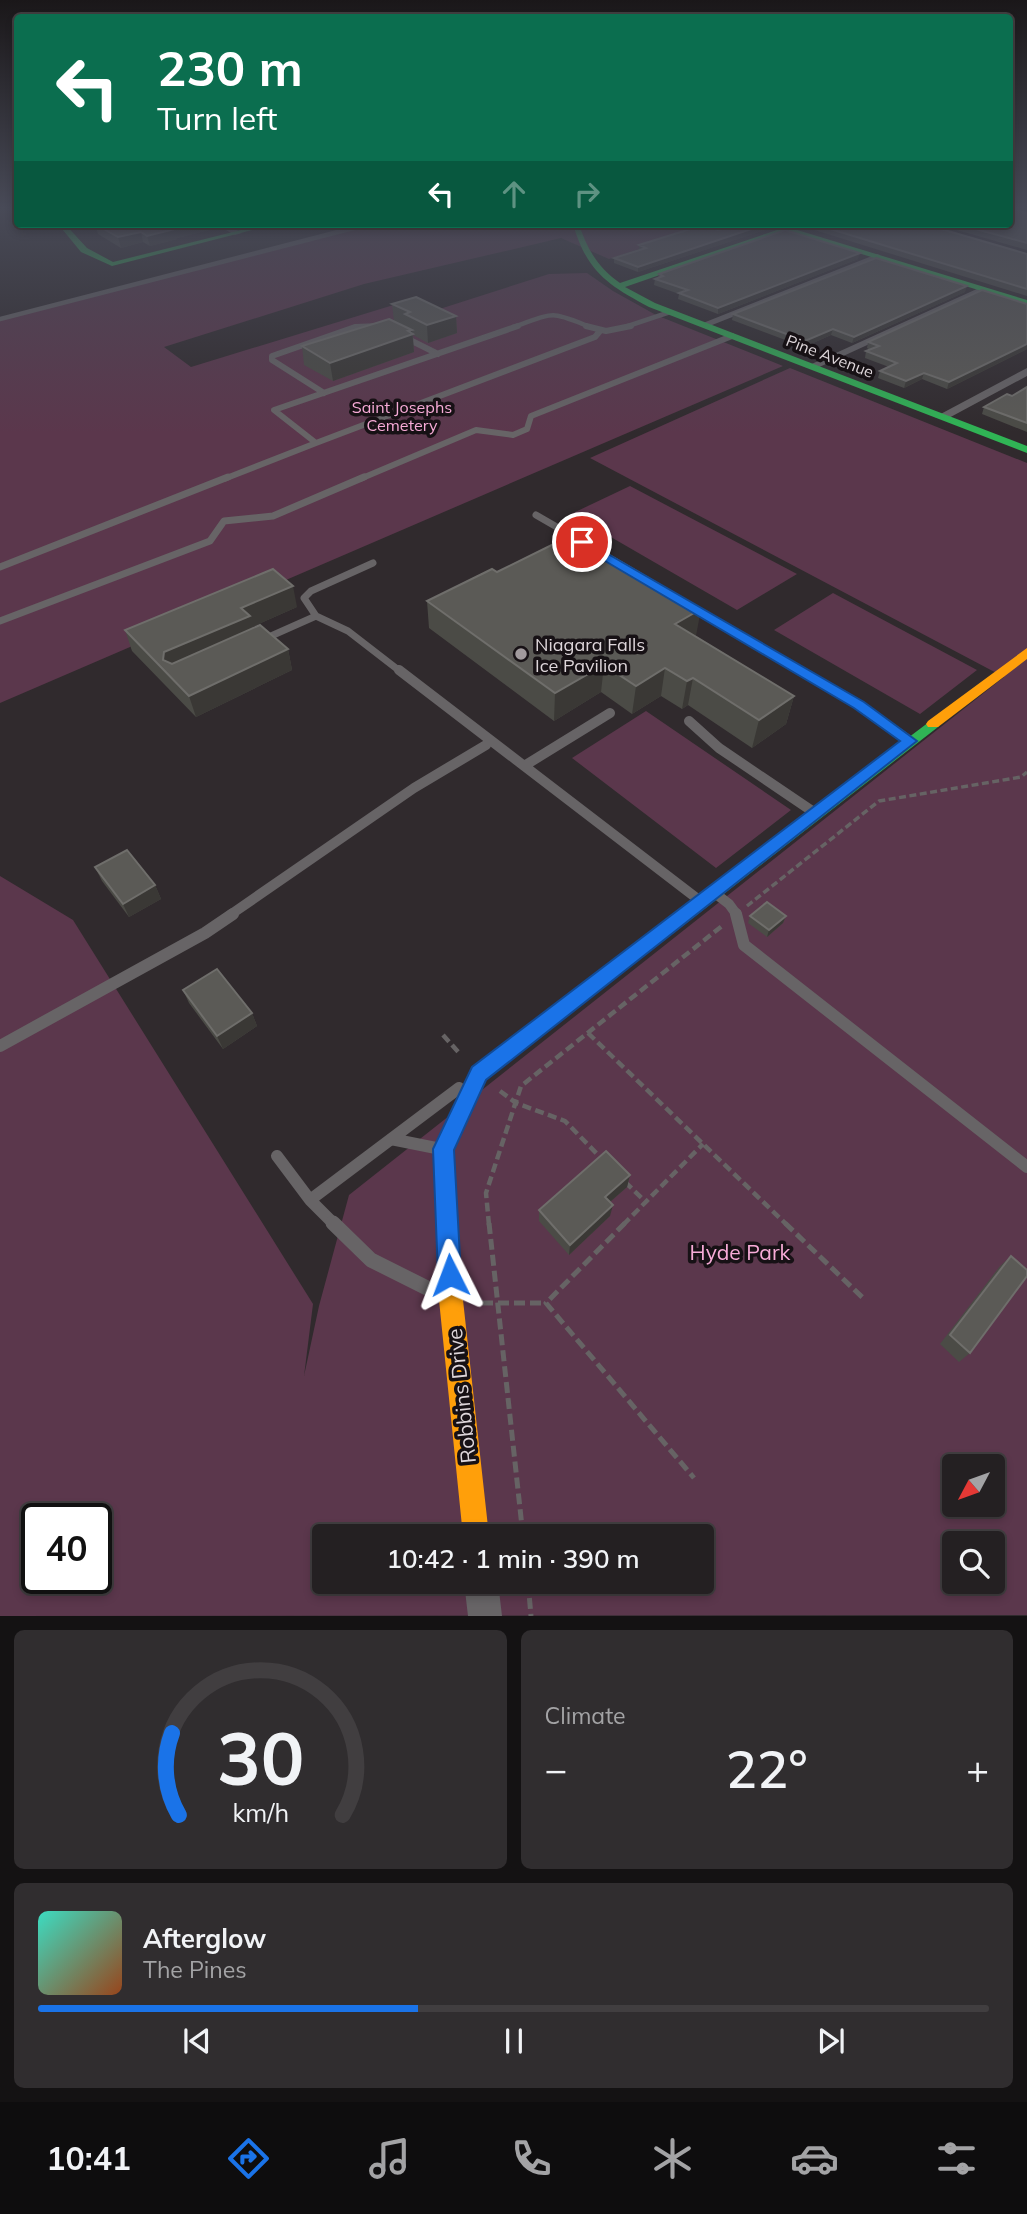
<!DOCTYPE html>
<meta charset="utf-8">
<style>
:root{--surface:#242022;--page:#302d2f;--text:#f1f3f6;--muted:#a3a3a5;--line:#413e40;--accent:#1a73e8}
body{margin:0;font-family:Mulish,sans-serif;background:var(--page);color:var(--text);height:100vh;display:flex;flex-direction:column;font-size:26px;white-space:nowrap}
*{box-sizing:border-box;margin:0}
p{font-size:23px;color:var(--muted)}
.icon{flex:none;width:38px;height:38px;fill:none;stroke:currentColor;stroke-width:2;stroke-linecap:round;stroke-linejoin:round}
.map{position:relative;height:1616px;overflow:hidden}
.drawer{display:flex;flex-direction:column;gap:14px;padding:14px;background:#141213;flex:1}
.drawer>*{flex:none}
.hud{position:absolute;left:14px;top:14px;width:999px;height:214px;border-radius:7px;box-shadow:0 4px 10px #0003,0 0 0 2px var(--line);background:#0b6e4f;color:#fff;overflow:hidden}
.needle{width:46px;rotate:229deg}
.tools{position:absolute;left:942px;top:1454px;display:grid;gap:14px}
.tools a{display:grid;place-items:center;width:63px;height:63px;border-radius:7px;background:var(--surface);box-shadow:0 4px 10px #0003,0 0 0 2px var(--line);font-size:35px}
.speed{position:absolute;left:21px;top:1503px;display:flex;gap:14px;font-size:35px;font-weight:700;text-align:center}
.speed>*{display:grid;place-content:center;width:91px;height:91px;border-radius:50%;background:var(--surface);box-shadow:0 4px 10px #0003,0 0 0 2px var(--line);line-height:1}
.speed .limit{border:4px solid #111;border-radius:10px;background:#fff;color:#111}
.pin{position:absolute;display:grid;place-items:center;width:60px;height:60px;color:#fff;margin:-30px;border:4px solid #fff;border-radius:50%;box-shadow:0 2px 7px #0007}
.me{position:absolute;width:77px;margin:-38px;rotate:357deg;stroke-linejoin:round;filter:drop-shadow(0 0 5px #0008)}
.turn{display:flex;align-items:center;gap:24px;height:147px;padding:0 28px;font-size:32px}
.turn .icon{width:91px;height:91px;stroke-width:2.5}
.turn b{display:block;font-size:49px;line-height:60px}
.lanes{display:flex;align-items:center;height:66px;padding:0 28px;background:#0003;justify-content:center;gap:35px;direction:ltr}
.lanes .off{opacity:.35}
.big{font-size:52px;font-weight:600;line-height:1.1}
.drawer .widget{flex:1;display:flex;flex-direction:column;justify-content:center;gap:10px;min-width:0;padding:0 24px;border-radius:10px;background:var(--page)}
.drawer .dial{align-items:center;gap:0}
.dial svg{height:182px;overflow:visible;fill:none;stroke:var(--line);stroke-width:7;stroke-linecap:round;text-anchor:middle}
.dial text{fill:var(--text);stroke:none}
.song{display:flex;align-items:center;gap:21px}
.cover{width:84px;height:84px;border-radius:10px;background:linear-gradient(135deg,hsl(170 70% 55%),hsl(20 70% 35%))}
.played{height:7px;border-radius:4px;background:linear-gradient(90deg,var(--accent) 40%,var(--line) 40%)}
.keys{display:flex;justify-content:space-around;direction:ltr}
.heat{display:flex;justify-content:space-between;align-items:center;font-size:38px;direction:ltr}
.drawer .tiles{flex:1;display:grid;gap:14px;grid-template-columns:1fr 1fr}
.widget:last-child{grid-column:span 2}
.trip{position:absolute;left:312px;top:1524px;width:402px;height:70px;border-radius:7px;background:var(--surface);box-shadow:0 4px 10px #0003,0 0 0 2px var(--line);font-weight:600;line-height:70px;text-align:center}
.menu{display:flex;height:112px;justify-content:space-around;align-items:center;background:#0e0d0e;color:var(--muted)}
.menu .icon{width:49px;height:49px}
.menu .on{color:var(--accent)}
.menu b{font-size:32px;color:var(--text)}
.map>svg:first-child{display:block}
.green{fill:#5b374c;fill-rule:evenodd}
.lines{fill:none;stroke-linecap:round;stroke-linejoin:round}
.path-far2{stroke:#666364;stroke-width:3.5;stroke-dasharray:7 3.5;stroke-linecap:butt}
.path-far1{stroke:#666364;stroke-width:4.5;stroke-dasharray:9 4.5;stroke-linecap:butt}
.path{stroke:#666364;stroke-width:5;stroke-dasharray:11 5;stroke-linecap:butt}
.lane-far5{stroke:#676466;stroke-width:4.5}
.lane-far4{stroke:#676466;stroke-width:6}
.lane-far3{stroke:#676466;stroke-width:7}
.lane-far2{stroke:#676466;stroke-width:10}
.lane-far1{stroke:#676466;stroke-width:12}
.lane{stroke:#676466;stroke-width:15}
.street{fill:#676466;fill-rule:evenodd}
.fast{fill:#30b455;fill-rule:evenodd}
.slow{fill:#ff9f0a;fill-rule:evenodd}
.wall{fill:#4b4b46}
.shaded-wall{fill:#3a3835}
.building{fill:#5b5a56;stroke:#6f6e6b;stroke-width:2}
.route{fill:#1a73e8;stroke:#114b97;stroke-width:2}
.poi-dot{fill:#a19a9d;stroke:#171115;stroke-width:2.5}
.labels{text-anchor:middle;dominant-baseline:central;stroke-width:7;stroke-linejoin:round;paint-order:stroke}
.far-street-label{font-size:16px;fill:#ded6da;stroke:#171115}
.far-park-label{font-size:16px;fill:#f7abd7;stroke:#171115}
.poi-label{font-size:18px;fill:#ded6da;stroke:#171115;text-anchor:start}
.near-park-label{font-size:21px;fill:#f7abd7;stroke:#171115}
.near-street-label{font-size:21px;fill:#ded6da;stroke:#171115}
</style>
<div class="map">
<svg width="1027" height="1616" viewBox="0 0 1027 1616">
<rect width="100%" height="100%" fill="#302a2d"/>
<!-- green -->
<path class="green" d="M377,224H714L609,259L561,238L364,284L164,347L191,367L400,303L424,314L549,274L587,273L613,291L656,315L783,366L0,703V320Z
M790,368L1027,463V1615L0,1616V876L73,920L313,1304L304,1376L319,1306L349,1195L1004,677L590,458ZM954,1466H992V1505H954ZM37,1519H96V1578H37ZM324,1536H702V1582H324ZM954,1544H992V1582H954Z
M630,486L797,574L737,610L571,514Z
M833,593L977,670L920,714L774,630Z
M646,711L791,810L716,868L572,758Z"/>
<g class="lines">
<!-- path-far2 -->
<path class="path-far2" d="M747,906L879,801L1021,777L1027,772"/>
<!-- path-far1 -->
<path class="path-far1" d="M588,1033L787,1225
M443,1035L461,1055
M500,1091L516,1103L565,1121L602,1159
M625,1182L646,1202
M489,1225L486,1193L521,1086L722,926
M623,1225L703,1144"/>
<!-- path -->
<path class="path" d="M489,1223L523,1536
M625,1223L546,1303L694,1478
M785,1223L863,1298
M482,1303H546
M528,1582L531,1616"/>
<!-- lane-far5 -->
<path class="lane-far5" d="M0,319L369,224
M354,327L380,326
M513,327C554,313 550,310 590,327
M625,327L670,312"/>
<!-- lane-far4 -->
<path class="lane-far4" d="M518,326L274,410L316,443L595,337L600,331
M586,326L606,331L631,326
M404,337L438,354
M324,393L272,360V356L355,327L380,326
M224,479L316,443
M360,479L476,430L513,435L527,429L531,416L732,336"/>
<!-- lane-far3 -->
<path class="lane-far3" d="M536,515L581,541
M373,563L311,591L304,598L316,616L348,631L401,672
M0,567L228,477
M690,606L802,672
M0,621L210,541L224,521L273,516L364,477
M262,640L316,616"/>
<!-- lane-far2 -->
<path class="lane-far2" d="M399,670L699,900
M799,670L859,705L910,741
M689,721L719,748L815,813
M524,766L610,713
M716,894L729,904L737,915
M230,915L414,788L486,745"/>
<!-- lane-far1 -->
<path class="lane-far1" d="M736,914L744,945L1027,1167
M0,1046L205,933L233,914
M391,1139L436,1148
M277,1156L310,1200L335,1225
M310,1200L459,1088"/>
<!-- lane -->
<path class="lane" d="M333,1223L371,1260L441,1295"/>
<!-- street -->
<path class="street" d="M215,224H226L242,233L235,235Z
M877,254L880,255V259L707,327L698,325Z
M979,288L987,290L815,369L805,367Z
M1027,368V376L945,420L935,417Z
M464,1582H498L502,1616H468Z"/>
<!-- fast -->
<path class="fast" d="M58,224H65L87,248L113,262L265,224H276L112,266L81,252Z
M573,224H579C587,249 598,268 620,283L780,229L767,224L787,227L805,224L794,229L1027,300V305L787,231L625,287L655,303L1027,446V453L649,307C608,285 587,272 573,224Z
M933,719L940,724L938,727L486,1079L481,1092L474,1094L467,1092L464,1085L472,1067Z"/>
<!-- slow -->
<path class="slow" d="M1027,648V659L938,727H928L926,724L928,721Z
M474,1076L481,1078L484,1085L453,1150L463,1300L489,1536H463L439,1300L433,1149L467,1078Z"/>
</g>
<!-- wall -->
<path class="wall" d="M1013,207H1027V209Z
M1011,209L1027,213V250L936,224H1010Z
M95,224H216L217,228L177,238V239L150,246L143,242L121,248L98,234Z
M766,224L765,230L638,272L614,263V258L639,250V245L718,230Z
M809,224H924L1027,254V296L808,228Z
M858,259L718,314L678,299L679,294L654,285L655,279L658,278L659,274Z
M965,292L852,343L831,335L804,347L732,320L733,314Z
M392,304L456,316L457,333L428,343L413,335L414,352L333,381L304,365L302,346L394,321Z
M1027,304V349L947,389L922,379L904,388L878,378L880,371L889,367L865,358L866,351L870,350L867,348L868,342Z
M1027,387V432L982,414L984,407L1012,396Z
M497,572L696,636L794,696L786,724L752,748L688,705L682,709L661,696L632,714L601,692L554,721L429,628L427,601Z
M297,607L252,627L288,649L292,670L196,717L132,651L125,630Z
M95,867L155,885L161,899L129,917L102,881Z
M750,916H786L783,923L767,937L748,923Z
M183,990L252,1013L257,1026L223,1049L189,1003Z
M630,1175L627,1187L610,1202V1216L569,1255L539,1221V1210Z
M1011,1256L970,1353L959,1362L940,1344L1000,1266Z"/>
<!-- shaded-wall -->
<path class="shaded-wall" d="M189,224H216L217,228L177,238V239L150,246L147,236Z
M766,224L765,230L638,272V267Z
M141,232L143,242L121,248L118,237Z
M860,253L858,259L718,314V308Z
M967,286L965,292L852,343L854,337Z
M456,316L457,333L428,343L427,325Z
M833,329L831,335L804,347L805,341Z
M412,330L414,352L333,381L330,363Z
M1027,344V349L947,389L949,382Z
M924,373L922,379L904,388L906,381Z
M293,586L297,607L252,627L255,637L167,673L163,660L164,652L241,608Z
M701,609L696,636L675,624Z
M288,649L292,670L196,717L189,696Z
M604,665L601,692L554,721L555,693Z
M665,668L661,696L632,714L636,686Z
M693,678L688,705L682,709L687,681Z
M794,696L786,724L752,748L759,720Z
M155,885L161,899L129,917L123,904Z
M786,916L783,923L767,937L769,930Z
M252,1013L257,1026L223,1049L217,1036Z
M630,1175L627,1187L603,1208L605,1197Z
M613,1205L610,1216L569,1255L570,1245Z"/>
<!-- building -->
<path class="building" d="M1010,207H1011V209L1027,213V243L957,224H1010Z
M95,224H189L173,228L175,229L147,236L141,232L118,237Z
M736,224H766L638,267L614,258L646,248L639,245L703,225L718,230Z
M814,224H924L1027,254V289Z
M785,230L860,253L718,308L679,293L688,290L655,279L663,276L659,274Z
M876,258L967,286L854,337L833,329L805,341L733,314Z
M982,290L1027,304V344L949,382L924,373L906,381L880,371L897,363L866,351L879,346L868,342Z
M416,297L456,316L427,325L405,314L410,312L392,304Z
M389,319L412,330L408,331L413,334L330,363L302,346Z
M1027,387V423L984,407L1007,394L1012,396Z
M574,534L701,609L675,624L794,696L759,720L693,678L687,681L665,668L636,686L604,665L555,693L427,601L492,569L497,572Z
M273,569L293,586L241,608L250,616L164,652L163,660L172,664L260,625L288,649L189,696L125,630Z
M127,850L155,885L123,904L95,867Z
M767,902L786,916L769,930L750,916Z
M217,969L252,1013L217,1036L183,990Z
M606,1151L630,1175L605,1197L613,1205L570,1245L539,1210Z
M1011,1256L1027,1270V1276L970,1353L950,1335Z"/>
<!-- sky -->
<linearGradient id="sky" x2="0" y2="1"><stop stop-color="#1a1719"/><stop offset="0.48" stop-color="#484a57"/><stop offset="1" stop-color="#484a57" stop-opacity="0"/></linearGradient>
<rect width="1027" height="433" fill="url(#sky)"/>
<!-- route -->
<path class="route" d="M582,539L864,702L917,741L486,1080L454,1150L461,1275L458,1283L450,1287L442,1283L438,1275L433,1149L472,1067L900,741L854,708L578,545V540Z"/>
<!-- markers -->
<circle class="poi-dot" cx="521" cy="654" r="7"/>
<g class="labels">
<!-- far-street labels -->
<g class="far-street-label">
<text transform="translate(830 356) rotate(21)">Pine Avenue</text>
</g>
<!-- far-park labels -->
<g class="far-park-label">
<text x="402" y="407">Saint Josephs<tspan x="402" dy="18">Cemetery</tspan></text>
</g>
<!-- poi labels -->
<g class="poi-label">
<text x="535" y="644">Niagara Falls<tspan x="535" dy="21">Ice Pavilion</tspan></text>
</g>
<!-- near-park labels -->
<g class="near-park-label">
<text x="740" y="1252">Hyde Park</text>
</g>
<!-- near-street labels -->
<g class="near-street-label">
<text transform="translate(461 1396) rotate(-96)">Robbins Drive</text>
</g>
</g>
</svg>
<div class="tools">
<a><svg class="needle" viewBox="-14 -14 28 28"><path d="M0-13l5 13h-10z" fill="#e53935"/><path d="M0 13l5-13h-10z" fill="#a3a3a5"/></svg></a>
<a><svg class="icon" aria-label="search" viewBox="0 0 24 24"><circle cx="10" cy="10" r="6"/><path d="M15 15l6 6"/></svg></a>
</div>
<div class="speed"><div class="limit">40</div></div>
<div class="pin" style="left:582px;top:542px;background:#d93025"><svg class="icon" aria-label="arrive" viewBox="0 0 24 24"><path d="M6 21V4h12l-3 4 3 4H6"/></svg></div>
<svg class="me" style="left:450px;top:1275px" viewBox="-20 -20 40 40"><path d="M0-17L14 15 0 8-14 15z" fill="#1a73e8" stroke="#fff" stroke-width="4"/></svg>
<div class="trip">10:42 · 1 min · 390 m</div>
<div class="hud">
<div class="turn"><svg class="icon" aria-label="left" viewBox="0 0 24 24"><path d="M17 20v-9H6M10 6l-5 5 5 5"/></svg><div><b>230 m</b>Turn left</div></div>
<div class="lanes"><svg class="icon" aria-label="left" viewBox="0 0 24 24"><path d="M17 20v-9H6M10 6l-5 5 5 5"/></svg><svg class="icon off" aria-label="ahead" viewBox="0 0 24 24"><path d="M12 20V5M6 11l6-6 6 6"/></svg><svg class="icon off" aria-label="right" viewBox="0 0 24 24"><path d="M7 20v-9h11M14 6l5 5-5 5"/></svg></div>
</div>
</div>
<section class="drawer">
<div class="tiles">
<div class="widget dial"><svg viewBox="0 0 100 80">
<path d="M14 69A42 42 0 1 1 86 69"/>
<path d="M14 69A42 42 0 0 1 11 33" stroke="#1a73e8"/>
<text x="50" y="56" font-size="32" font-weight="700">30</text>
<text x="50" y="72" font-size="11">km/h</text>
</svg></div>
<div class="widget"><p>Climate</p>
<div class="heat"><a>−</a><b class="big">22°</b><a>+</a></div>
</div>
<div class="widget">
<div class="song"><i class="cover"></i><div><b>Afterglow</b><p>The Pines</p></div></div>
<div class="played"></div>
<div class="keys"><svg class="icon" aria-label="previous" viewBox="0 0 24 24"><path d="M18 5L8 12l10 7zM5 5v14"/></svg><svg class="icon" aria-label="pause" viewBox="0 0 24 24"><path d="M8 5v14M16 5v14"/></svg><svg class="icon" aria-label="next" viewBox="0 0 24 24"><path d="M6 5l10 7-10 7zM19 5v14"/></svg></div>
</div>
</div>
</section>
<nav class="menu">
<b>10:41</b>
<svg class="icon on" aria-label="directions" viewBox="0 0 24 24"><path d="M12 3l9 9-9 9-9-9zM9 14v-3h6M13 9l2 2-2 2"/></svg>
<svg class="icon" aria-label="music" viewBox="0 0 24 24"><path d="M9 18V5l10-2v13"/><circle cx="6" cy="18" r="3"/><circle cx="16" cy="16" r="3"/></svg>
<svg class="icon" aria-label="phone" viewBox="0 0 24 24"><path d="M5 4h4l2 5-3 2q2 4 5 5l2-3 5 2v4C11 20 4 13 5 4z"/></svg>
<svg class="icon" aria-label="climate" viewBox="0 0 24 24"><path d="M12 3v18M4 7l16 10M4 17L20 7"/></svg>
<svg class="icon" aria-label="car" viewBox="0 0 24 24"><path d="M5 17H2v-5l4-1 3-4h7l3 4 3 1v5h-3M9 17h6M6 11h13"/><circle cx="7" cy="17" r="2"/><circle cx="17" cy="17" r="2"/></svg>
<svg class="icon" aria-label="filters" viewBox="0 0 24 24"><path d="M4 7h16M4 17h16"/><circle cx="9" cy="7" r="2"/><circle cx="15" cy="17" r="2"/></svg>
</nav>
